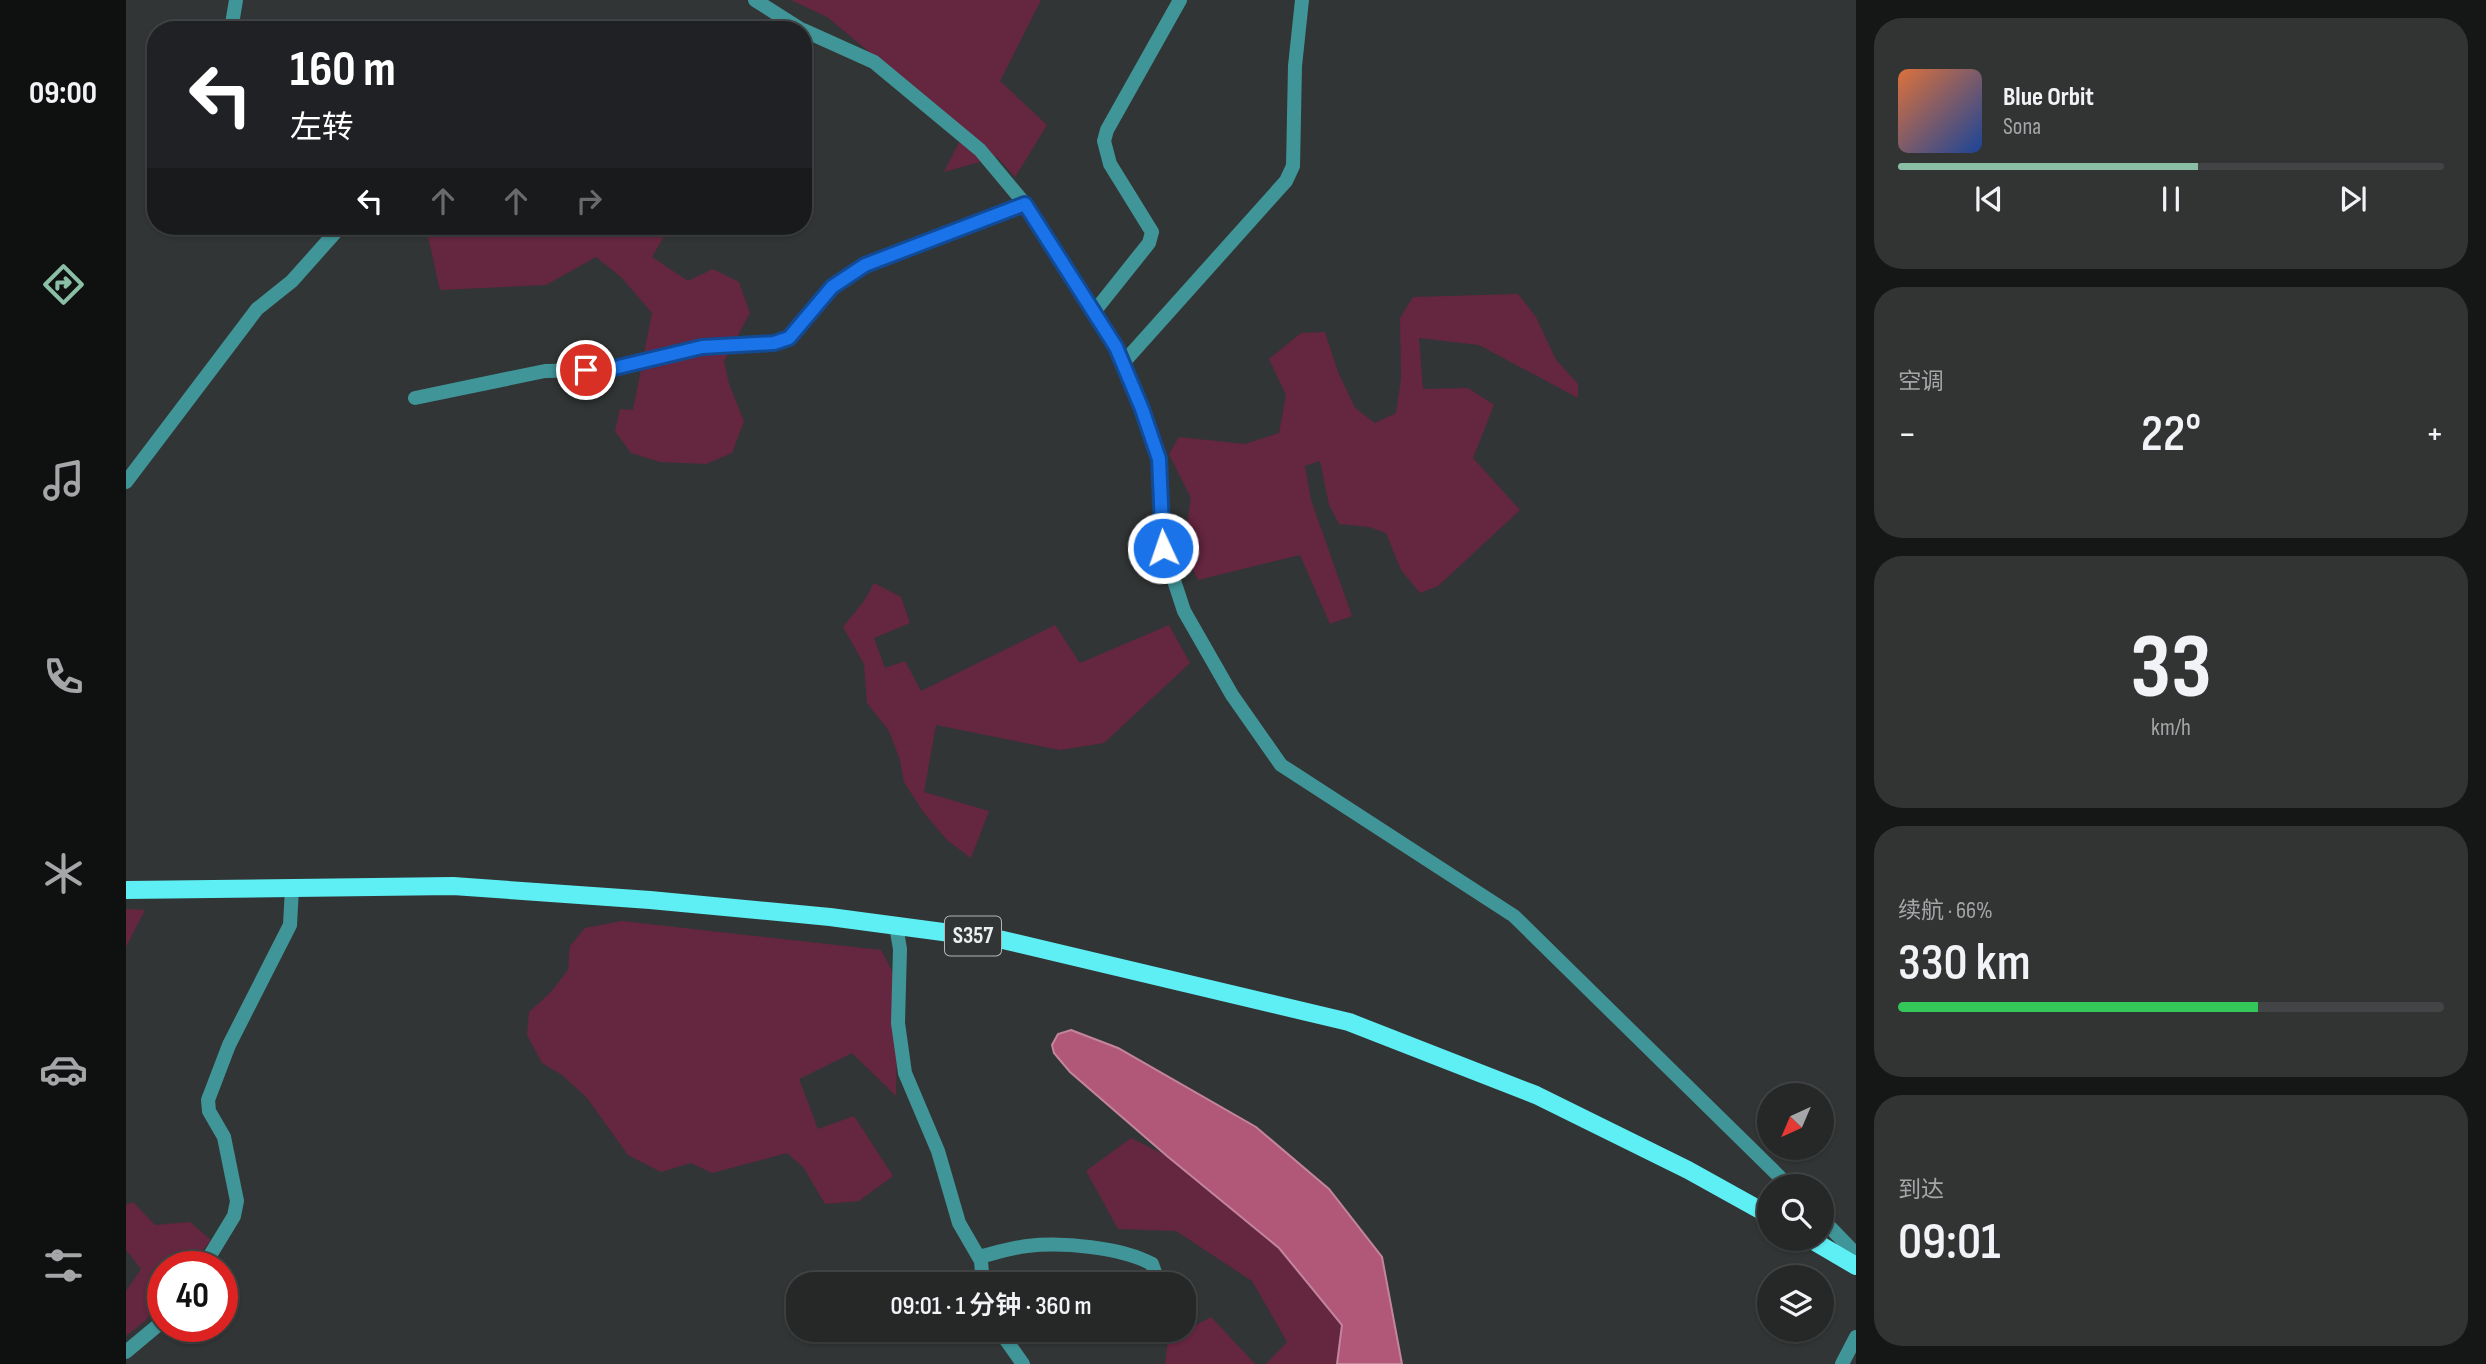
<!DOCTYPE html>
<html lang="zh">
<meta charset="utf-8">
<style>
:root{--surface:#262828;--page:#323434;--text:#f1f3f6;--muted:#a4a6a8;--line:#424445;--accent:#8abfa5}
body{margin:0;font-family:"Sofia Sans Condensed","Noto Sans SC",sans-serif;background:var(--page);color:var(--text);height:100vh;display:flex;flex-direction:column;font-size:26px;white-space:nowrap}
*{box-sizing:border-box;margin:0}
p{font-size:23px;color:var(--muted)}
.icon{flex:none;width:38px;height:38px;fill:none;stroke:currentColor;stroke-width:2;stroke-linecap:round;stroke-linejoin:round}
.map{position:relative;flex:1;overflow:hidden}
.drawer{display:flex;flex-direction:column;gap:18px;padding:18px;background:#151616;width:630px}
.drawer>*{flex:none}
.banner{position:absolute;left:21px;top:21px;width:665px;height:214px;border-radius:28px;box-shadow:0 2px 5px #0004,0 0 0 2px var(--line);background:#202124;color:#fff;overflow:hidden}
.needle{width:46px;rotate:224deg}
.fabs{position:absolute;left:1631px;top:1083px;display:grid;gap:14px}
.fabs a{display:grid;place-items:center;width:77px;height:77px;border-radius:50%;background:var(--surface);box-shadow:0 2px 5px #0004,0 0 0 2px var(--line);font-size:35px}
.speed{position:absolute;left:21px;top:1251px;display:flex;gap:14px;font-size:35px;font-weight:700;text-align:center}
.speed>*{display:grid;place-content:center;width:91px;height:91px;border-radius:50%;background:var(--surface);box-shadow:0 2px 5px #0004,0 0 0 2px var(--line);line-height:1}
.speed .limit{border:10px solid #d22;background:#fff;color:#111}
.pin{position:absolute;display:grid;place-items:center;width:60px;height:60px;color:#fff;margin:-30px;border:4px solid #fff;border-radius:50%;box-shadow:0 2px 7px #0007}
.me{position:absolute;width:77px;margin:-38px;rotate:357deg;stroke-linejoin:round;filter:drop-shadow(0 0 5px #0008)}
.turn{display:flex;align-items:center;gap:24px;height:147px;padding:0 28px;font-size:32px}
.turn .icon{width:91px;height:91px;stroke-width:2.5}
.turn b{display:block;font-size:49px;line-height:60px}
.lanes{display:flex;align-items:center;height:66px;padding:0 28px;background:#0003;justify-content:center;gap:35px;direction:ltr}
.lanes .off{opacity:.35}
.big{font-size:52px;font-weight:600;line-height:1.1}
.drawer .tile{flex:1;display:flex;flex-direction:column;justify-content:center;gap:10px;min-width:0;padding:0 24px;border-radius:28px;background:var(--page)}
.drawer .dial{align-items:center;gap:0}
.dial b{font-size:91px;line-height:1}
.song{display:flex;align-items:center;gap:21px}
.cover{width:84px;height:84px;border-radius:10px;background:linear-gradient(135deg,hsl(20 70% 55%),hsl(220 70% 35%))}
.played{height:7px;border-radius:4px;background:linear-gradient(90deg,var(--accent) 55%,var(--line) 55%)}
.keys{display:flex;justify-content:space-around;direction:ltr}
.heat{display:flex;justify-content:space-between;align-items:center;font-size:38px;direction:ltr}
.charge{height:10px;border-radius:5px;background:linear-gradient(90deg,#34c759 66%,var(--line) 0)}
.trip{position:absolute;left:660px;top:1272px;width:410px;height:70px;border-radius:28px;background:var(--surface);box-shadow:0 2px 5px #0004,0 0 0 2px var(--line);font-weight:600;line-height:70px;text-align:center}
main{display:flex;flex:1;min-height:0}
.tabs{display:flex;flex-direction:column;width:126px;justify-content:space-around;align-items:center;background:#0f1010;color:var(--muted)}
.tabs .icon{width:49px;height:49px}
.tabs .current{color:var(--accent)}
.tabs b{font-size:32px;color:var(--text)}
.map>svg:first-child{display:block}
.green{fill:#65263f}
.water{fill:#b15879;stroke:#c3859c;stroke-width:2}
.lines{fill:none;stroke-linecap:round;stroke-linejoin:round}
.minor{stroke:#409598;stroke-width:14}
.tertiary{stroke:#409598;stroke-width:14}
.primary{stroke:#5eeff5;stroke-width:18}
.route-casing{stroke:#114b97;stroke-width:18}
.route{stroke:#1a73e8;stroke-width:12}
.labels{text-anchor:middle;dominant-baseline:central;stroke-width:7;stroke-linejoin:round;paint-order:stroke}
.shield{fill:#323535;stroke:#b5b7b7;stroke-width:2}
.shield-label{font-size:23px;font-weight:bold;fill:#edefef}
</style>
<main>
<nav class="tabs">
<b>09:00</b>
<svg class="icon current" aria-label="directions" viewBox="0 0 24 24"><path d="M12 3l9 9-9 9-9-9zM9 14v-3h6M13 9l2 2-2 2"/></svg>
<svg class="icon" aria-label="music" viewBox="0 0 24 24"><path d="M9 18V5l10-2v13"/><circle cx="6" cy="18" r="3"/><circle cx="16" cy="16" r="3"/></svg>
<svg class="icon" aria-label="phone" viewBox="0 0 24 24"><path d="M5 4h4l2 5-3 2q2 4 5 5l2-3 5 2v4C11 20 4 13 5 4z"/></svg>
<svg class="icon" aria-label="climate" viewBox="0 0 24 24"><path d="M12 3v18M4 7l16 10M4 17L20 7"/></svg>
<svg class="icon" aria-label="car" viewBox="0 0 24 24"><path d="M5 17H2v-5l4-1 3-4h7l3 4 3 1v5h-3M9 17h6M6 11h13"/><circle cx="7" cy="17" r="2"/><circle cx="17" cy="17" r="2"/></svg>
<svg class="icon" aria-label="filters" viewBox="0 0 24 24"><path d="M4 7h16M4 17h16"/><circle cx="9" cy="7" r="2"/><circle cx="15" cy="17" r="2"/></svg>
</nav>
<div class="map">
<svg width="1730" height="1364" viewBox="0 0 1730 1364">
<rect width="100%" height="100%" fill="#323535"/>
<!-- green -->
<path class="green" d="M665,0H915L874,81L921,125L889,177L871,157L818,172L839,131L701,17Z
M306,226H544L526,257L562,281L587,269L613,282L624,313L598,361L603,384L618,421L606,453L580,464L534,462L505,453L489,431L494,409L507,410L526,313L495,277L470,257L420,285L314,290L300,228Z
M1392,294L1410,317L1430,360L1452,384V398L1353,345L1293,338L1297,389L1342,388L1368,405L1347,458L1394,510L1312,586L1294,593L1275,570L1260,533L1243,527L1213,524L1203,505L1194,461L1179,466L1185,500L1226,616L1204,624L1174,555L1072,580L1057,549L1065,498L1043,454L1053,437L1119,444L1153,433L1160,395L1143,359L1175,333L1199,332L1212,372L1229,408L1249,423L1270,413L1275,379L1274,318L1287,297Z
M748,583L775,597L784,623L748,638L759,668L779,661L795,691L929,625L954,663L1043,625L1064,663L978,743L934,750L810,725L798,792L863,811L845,858L821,840L798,813L778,782L774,760L763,731L741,703L738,664L717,627L738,601Z
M0,909L19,910L0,947Z
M496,921L755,950L772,982L770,1096L726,1053L673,1079L692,1129L728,1116L767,1176L733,1201L699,1204L678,1168L661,1153L586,1173L565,1163L535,1172L502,1155L461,1098L436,1075L416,1063L401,1035L403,1012L424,993L442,970L444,946L459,928Z
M1005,1138L1041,1156L1153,1248L1216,1325L1211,1364H1140L1161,1342L1126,1281L1050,1231L992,1229L960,1171Z
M7,1202L29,1225L64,1222L85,1240L63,1267H37V1300L19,1321L0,1336V1291L15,1269L0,1250V1205Z
M1085,1317L1129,1364H1039L1042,1340Z"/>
<!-- water -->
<path class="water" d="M945,1030L992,1048L1130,1127L1203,1189L1256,1257L1276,1364H1211L1216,1325L1153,1248L1041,1156L944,1072L928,1053L926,1045L932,1034Z"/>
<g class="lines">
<!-- minor -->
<path class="minor" d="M105,30L110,0
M968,312L1023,243L1026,232L984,164L978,141L981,130L1054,0
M997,363L1160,181L1167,166L1169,66L1176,0
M289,398L419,371L480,370L576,347L648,343L663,338L706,287L739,265L899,204
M0,482L131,309L166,281L215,226
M770,926L774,949L772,1023L779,1073L812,1151L833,1223L855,1261L857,1284
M853,1257C869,1253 885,1248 901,1246C936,1242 995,1247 1026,1264L1033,1284
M77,1267L108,1216L111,1201L98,1137L83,1111L82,1100L103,1045L164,925L166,888
M873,1330L897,1364
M0,1352L37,1321
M1716,1364L1730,1337"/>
<!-- tertiary -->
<path class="tertiary" d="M629,0L676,30
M677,30L748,62L854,150L899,204L990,347L1016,409L1033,459L1037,547L1058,611L1106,695L1155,765L1388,916L1663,1186
M1696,1219L1730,1254"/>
<!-- primary -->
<path class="primary" d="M0,890L327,886L524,900L704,917L877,940L1223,1022L1410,1095L1562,1170L1643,1215
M1684,1239L1730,1266"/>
</g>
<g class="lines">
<defs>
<path id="route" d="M460,370H480L576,347L648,343L663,338L706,287L739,265L899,204L990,347L1016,409L1033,459L1037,548"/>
</defs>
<!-- route casing -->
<use href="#route" class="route-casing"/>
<!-- route -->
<use href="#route" class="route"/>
</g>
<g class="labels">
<!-- shield labels -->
<rect class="shield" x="819" y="916.5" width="56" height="39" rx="5"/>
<g class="shield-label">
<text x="847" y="936">S357</text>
</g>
</g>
</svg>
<div class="fabs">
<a><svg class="needle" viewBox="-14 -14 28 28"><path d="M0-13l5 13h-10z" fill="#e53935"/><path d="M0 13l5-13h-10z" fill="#a4a6a8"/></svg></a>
<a><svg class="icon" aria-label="search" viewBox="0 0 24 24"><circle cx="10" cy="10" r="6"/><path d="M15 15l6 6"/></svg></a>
<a><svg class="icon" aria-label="layers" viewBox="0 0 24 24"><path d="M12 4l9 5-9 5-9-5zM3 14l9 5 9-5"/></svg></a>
</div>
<div class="speed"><div class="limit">40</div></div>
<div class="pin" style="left:460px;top:370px;background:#d93025"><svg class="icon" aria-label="arrive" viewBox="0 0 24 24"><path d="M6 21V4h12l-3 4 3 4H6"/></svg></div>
<svg class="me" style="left:1037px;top:548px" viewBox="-20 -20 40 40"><circle r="17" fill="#1a73e8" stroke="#fff" stroke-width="3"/><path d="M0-11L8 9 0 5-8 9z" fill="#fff"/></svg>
<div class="trip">09:01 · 1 分钟 · 360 m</div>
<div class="banner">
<div class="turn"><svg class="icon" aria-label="left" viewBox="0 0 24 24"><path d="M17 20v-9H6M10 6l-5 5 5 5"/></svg><div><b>160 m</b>左转</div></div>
<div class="lanes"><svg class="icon" aria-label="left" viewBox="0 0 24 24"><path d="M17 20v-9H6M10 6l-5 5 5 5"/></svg><svg class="icon off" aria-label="ahead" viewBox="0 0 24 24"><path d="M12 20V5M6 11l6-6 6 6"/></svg><svg class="icon off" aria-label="ahead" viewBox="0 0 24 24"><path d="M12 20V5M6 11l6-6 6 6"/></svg><svg class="icon off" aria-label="right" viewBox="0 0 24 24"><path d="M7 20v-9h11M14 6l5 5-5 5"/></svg></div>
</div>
</div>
<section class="drawer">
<div class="tile">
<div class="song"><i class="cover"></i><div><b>Blue Orbit</b><p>Sona</p></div></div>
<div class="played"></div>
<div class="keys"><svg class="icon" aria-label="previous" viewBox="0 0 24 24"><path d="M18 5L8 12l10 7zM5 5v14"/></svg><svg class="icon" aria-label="pause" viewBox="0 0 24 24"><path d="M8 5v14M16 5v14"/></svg><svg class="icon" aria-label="next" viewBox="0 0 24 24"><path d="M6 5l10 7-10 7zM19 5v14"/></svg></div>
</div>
<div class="tile"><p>空调</p>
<div class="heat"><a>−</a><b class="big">22°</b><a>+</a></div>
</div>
<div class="tile dial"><b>33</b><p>km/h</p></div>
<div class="tile"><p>续航 · 66%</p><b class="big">330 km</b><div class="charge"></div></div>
<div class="tile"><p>到达</p><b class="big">09:01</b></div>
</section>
</main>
